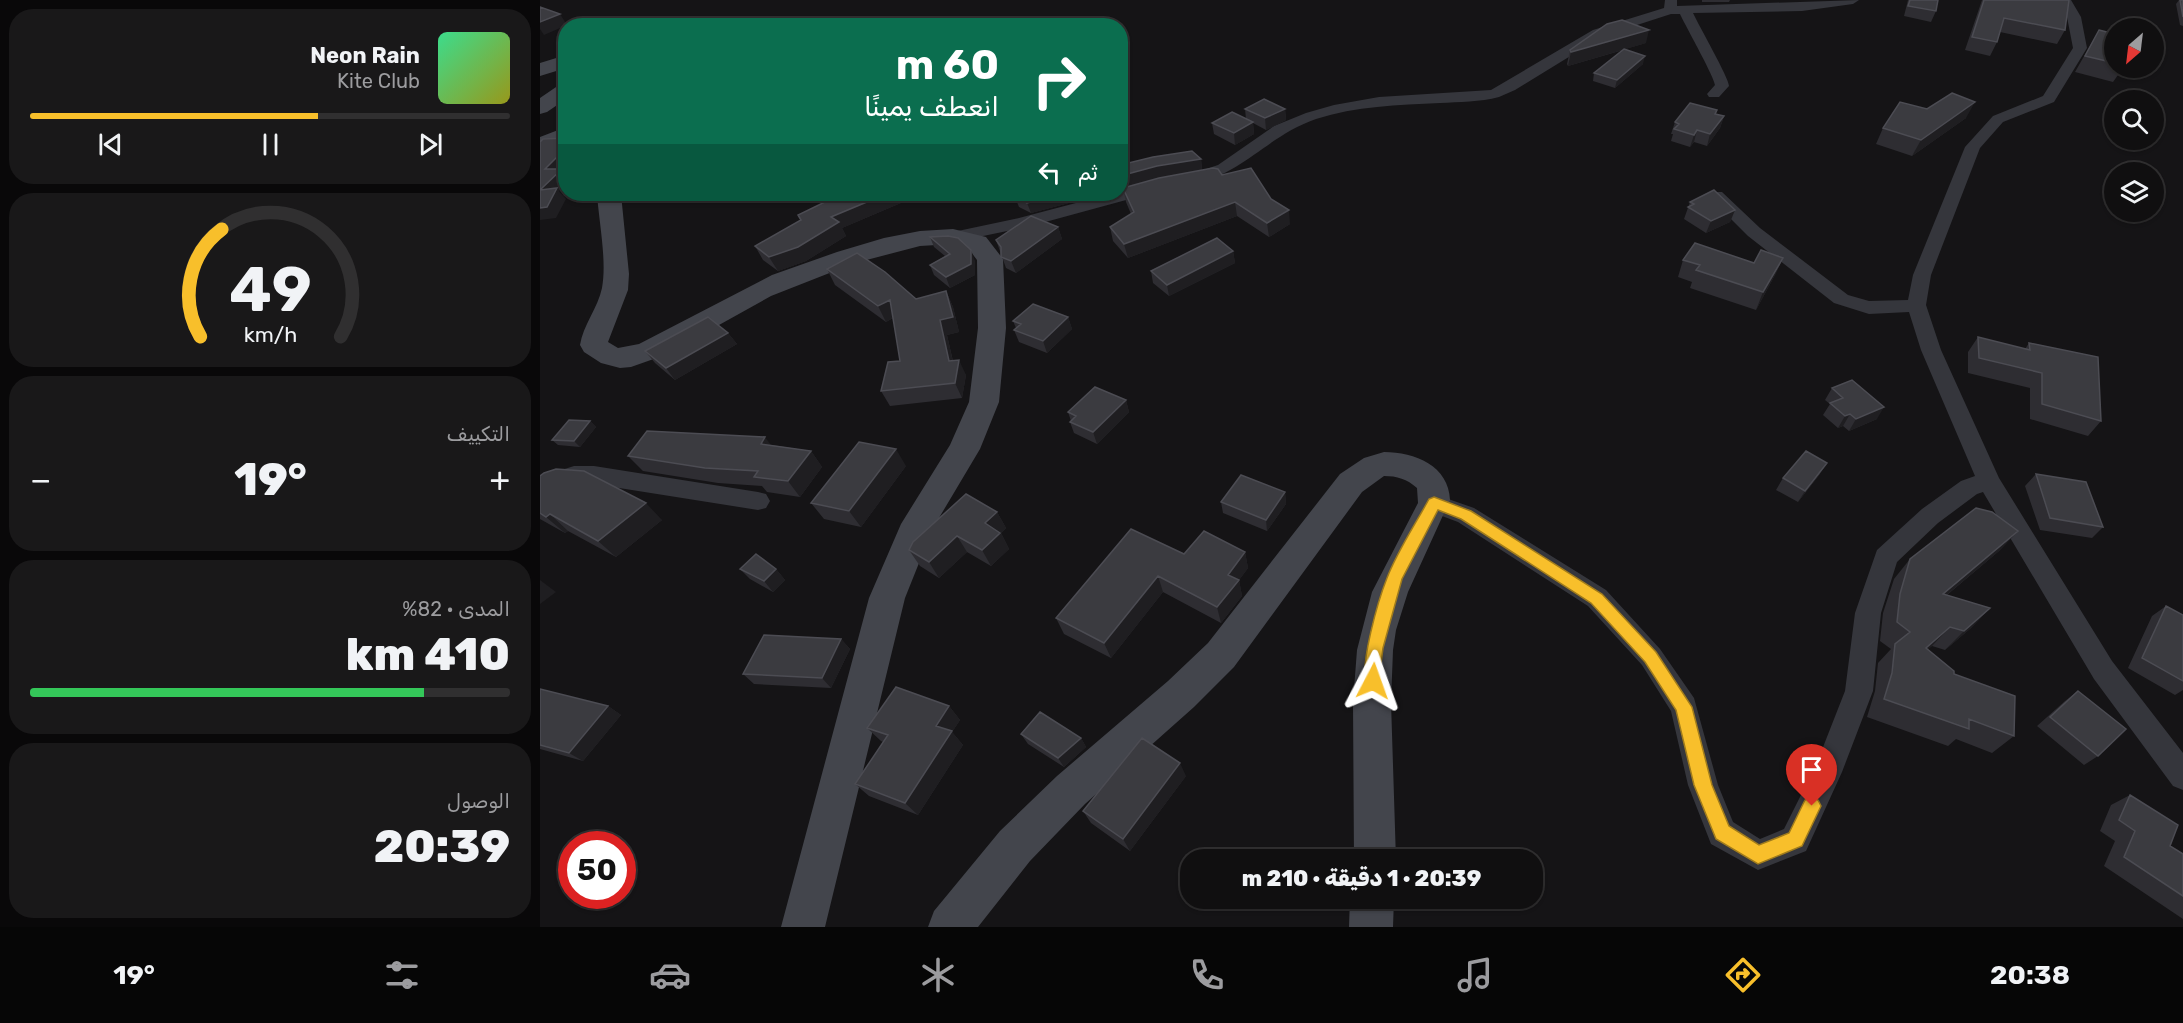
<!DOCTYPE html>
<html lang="ar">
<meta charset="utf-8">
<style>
:root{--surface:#100f10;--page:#191819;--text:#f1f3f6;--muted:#9c9c9f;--line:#302f30;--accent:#f8bf2b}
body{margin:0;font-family:Rubik,Vazirmatn,sans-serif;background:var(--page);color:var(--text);direction:rtl;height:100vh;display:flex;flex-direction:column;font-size:22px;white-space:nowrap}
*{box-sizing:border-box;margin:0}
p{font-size:20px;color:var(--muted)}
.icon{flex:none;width:33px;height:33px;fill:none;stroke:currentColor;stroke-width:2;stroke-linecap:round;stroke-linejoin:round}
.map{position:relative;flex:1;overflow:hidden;direction:ltr}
.sheet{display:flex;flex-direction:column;gap:9px;padding:9px;background:#090809;width:540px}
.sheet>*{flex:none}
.guide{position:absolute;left:18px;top:18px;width:570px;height:183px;border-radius:24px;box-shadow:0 2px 4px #0004,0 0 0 2px var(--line);direction:rtl;background:#0b6e4f;color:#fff;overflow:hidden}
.needle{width:39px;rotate:208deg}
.tools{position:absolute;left:1564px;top:18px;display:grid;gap:12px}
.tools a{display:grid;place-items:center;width:60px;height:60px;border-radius:50%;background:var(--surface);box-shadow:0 2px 4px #0004,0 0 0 2px var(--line);font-size:30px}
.speed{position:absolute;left:18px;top:831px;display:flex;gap:12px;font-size:30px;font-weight:700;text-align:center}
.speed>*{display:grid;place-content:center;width:78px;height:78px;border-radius:50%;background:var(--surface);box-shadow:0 2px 4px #0004,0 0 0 2px var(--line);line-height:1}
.speed .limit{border:9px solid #d22;background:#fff;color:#111}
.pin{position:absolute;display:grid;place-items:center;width:51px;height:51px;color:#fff;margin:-62px -26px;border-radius:50% 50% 50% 0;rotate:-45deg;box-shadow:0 0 6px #0007}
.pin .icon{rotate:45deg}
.me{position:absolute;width:66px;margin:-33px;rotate:4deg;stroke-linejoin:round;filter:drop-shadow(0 0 4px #0008)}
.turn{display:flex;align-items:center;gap:21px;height:126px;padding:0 30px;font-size:27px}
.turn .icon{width:78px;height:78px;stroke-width:2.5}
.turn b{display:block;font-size:42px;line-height:51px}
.then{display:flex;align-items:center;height:57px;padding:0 30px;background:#0003;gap:12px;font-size:22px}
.big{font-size:45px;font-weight:800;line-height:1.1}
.sheet .tile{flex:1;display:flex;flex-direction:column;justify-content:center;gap:9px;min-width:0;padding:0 21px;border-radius:24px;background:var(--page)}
.sheet .dial{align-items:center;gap:0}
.dial svg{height:156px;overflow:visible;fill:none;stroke:var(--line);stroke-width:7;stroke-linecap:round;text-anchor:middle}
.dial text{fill:var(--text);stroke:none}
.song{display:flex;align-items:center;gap:18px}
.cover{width:72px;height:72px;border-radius:9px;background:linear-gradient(135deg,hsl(150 70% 55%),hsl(60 70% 35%))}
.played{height:6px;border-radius:3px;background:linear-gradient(90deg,var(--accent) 60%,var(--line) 60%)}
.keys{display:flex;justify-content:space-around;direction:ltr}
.heat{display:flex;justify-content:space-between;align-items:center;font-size:33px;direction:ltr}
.charge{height:9px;border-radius:4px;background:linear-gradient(90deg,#34c759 82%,var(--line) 0)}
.trip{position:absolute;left:640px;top:849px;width:363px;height:60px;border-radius:24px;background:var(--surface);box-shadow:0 2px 4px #0004,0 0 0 2px var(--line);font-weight:800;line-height:60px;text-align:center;direction:rtl}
.tabs{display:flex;height:96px;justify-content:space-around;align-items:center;background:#060606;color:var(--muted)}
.tabs .icon{width:42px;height:42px}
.tabs .selected{color:var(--accent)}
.tabs b{font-size:27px;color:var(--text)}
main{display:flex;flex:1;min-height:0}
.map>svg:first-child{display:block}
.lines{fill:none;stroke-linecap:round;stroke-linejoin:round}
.minor{fill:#35363c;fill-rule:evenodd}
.secondary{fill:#43454c;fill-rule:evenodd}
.wall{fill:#2e2d32}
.shaded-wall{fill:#1f1e21}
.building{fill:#3b3b40;stroke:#4c4c53;stroke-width:1.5}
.route{fill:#f8bf2b;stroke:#a17c1c;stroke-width:1.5}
</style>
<main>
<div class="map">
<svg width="1643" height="927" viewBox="0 0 1643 927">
<rect width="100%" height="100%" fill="#151416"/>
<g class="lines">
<!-- minor -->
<path class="minor" d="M1125,0H1137V6L1319,0L1313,4L1262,11L1153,13C1159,26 1189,78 1189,86L1179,97H1169L1167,94L1175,85C1175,78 1145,25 1140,14H1131L1063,36L975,90L959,97C940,102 919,102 900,103C858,105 816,106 776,119C727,136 705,173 651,185L643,180L645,176L678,165L734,126L766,113L794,105L839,97L951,90L1053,30L1124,8Z
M1519,0H1531L1541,17L1547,48L1514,102L1463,122L1440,148L1391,275L1386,305L1401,350L1459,478L1572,661L1643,753V790L1633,786L1554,679L1443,492L1437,494L1398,523L1357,562L1341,613L1333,691L1302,772L1266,851L1218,870L1171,844L1148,785L1131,711L1102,665L1048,606L918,522L886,510L882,503L886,496L894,494L934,508L1066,590L1120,649L1154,698L1178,785L1193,822L1220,839L1244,829L1276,765L1305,691L1315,613L1337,550L1382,509L1421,481L1435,476L1381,350L1369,312L1329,314L1294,303L1208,236L1168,196L1170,192H1182L1220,228L1308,295L1329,301L1368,300L1373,275L1425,147L1453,116L1503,96L1533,48L1527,17Z
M613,182L621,187L619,191L487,227L419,241L413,240L410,236L413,232L479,218L570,194H580V191Z
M34,466H54L218,492L226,494L230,501L226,508L218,510L54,484H34L0,495V477Z"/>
<!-- secondary -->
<path class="secondary" d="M26,55V68L0,76V63Z
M26,83V99L7,112L0,114V98L19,85Z
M26,127V142L0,152V137Z
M57,194H81L89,274L88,290L68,342L78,348L99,344L232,275L297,252L344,238L380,231L413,229L446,237L463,259L466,328L459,402L440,449L393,528L365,598L285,927H241L329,598L361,524L410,445L429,402L438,328L437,260L428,248L413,244L380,246L315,263L231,296L125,355L91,367L80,368L61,363L44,352L40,345C43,325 58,308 62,288C67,261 59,222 57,194Z
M844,452C875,452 909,466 910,500L868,592L856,630L853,650L851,702L856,860H814L813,702L817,650L832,592L878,503L877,488C867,479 857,476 844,476L822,492L694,667L654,707L545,804L490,861L438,927H388L394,911L460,831L517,776L628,681L668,643L800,474L824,458Z
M810,898H854L853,927H809Z"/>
</g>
<!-- wall -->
<path class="wall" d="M1162,0H1190L1189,2H1162Z
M1368,0H1398L1396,11L1391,22L1364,16Z
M1442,0H1529L1525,30L1517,44L1460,32L1457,42L1450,56L1425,50Z
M1639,0H1643V26L1640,25L1636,4Z
M1559,30L1575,34V68H1583L1573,82L1535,72Z
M1106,43L1085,49L1103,64L1075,88L1053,81L1054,73L1083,50L1028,66L1027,64L1030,50Z
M705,109H745L746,120L726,130L713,123L714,134L695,145L674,134L672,123L706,119Z
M1387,109L1426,118L1372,156L1336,144L1343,128Z
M1177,110L1176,114L1184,116L1180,128L1167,146L1154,142L1150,147L1131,141L1133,134H1131L1135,122Z
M661,159L662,170L682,175L731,199L750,224L729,237L697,216L588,258L573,241L570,227L591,214L586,202L583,188L580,189Z
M295,194H382L302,228L306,236L266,261L238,271L223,260L215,246L261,220L286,201L284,198Z
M563,194L491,213L479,207L475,197Z
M1150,202L1195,210L1190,222L1166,233L1144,219Z
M518,227L522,239L476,273L466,268L456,240Z
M390,237L435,261V275L410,288L394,275L390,265L405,256L394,247Z
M693,251L695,263L629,296L613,283L611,271Z
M1243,258L1235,275L1216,310L1150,288L1152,282L1138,277L1143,260L1214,263Z
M287,269L376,299L406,291L413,307L419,332L407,335L413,361L426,375L422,398L350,406L341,391L360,361L353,318L346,322L295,285Z
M528,317L532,329L507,353L479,342L474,330L476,328L473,321Z
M188,333L197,344L135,380L115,363L105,351Z
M1438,337L1485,349L1489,343L1561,421L1548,436L1490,419V388L1428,373V352Z
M1292,388L1337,419L1309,431L1303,426L1298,428L1283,415L1290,404L1285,400Z
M586,400L589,412L557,444L534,433L530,422L531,421L528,412Z
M50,421L56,427L40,447L18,445L12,440Z
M232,445L271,451L282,467L260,497L227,492L222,486L178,483L103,471L88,456Z
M366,466L321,527L284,519L271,503Z
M1280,474L1258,502L1236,490L1243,478Z
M1496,474L1563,527L1552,538L1500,530L1485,486Z
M0,476L122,520L76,557L28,531L25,533L0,519Z
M745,492L746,504L727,531L683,513L681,502Z
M457,512L466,528L461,533L469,549L451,566L427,552L399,578L380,566L369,550Z
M1478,531L1459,551L1407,595L1450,608L1431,628L1405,650L1392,646L1388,649L1414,674L1474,736L1452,753L1416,739L1408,746L1327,717L1335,691L1338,663L1351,649L1340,641L1343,613L1354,579L1370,559Z
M705,552L708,568L699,580L702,596L681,623L623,592L571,658L524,634L516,618L644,554Z
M200,569H236L245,580L233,592L210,579Z
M1626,606L1643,615V690L1635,695L1588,668L1612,616Z
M301,639L310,649L291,688L214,684L203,674Z
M0,689L68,706L81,715L43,761L0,749Z
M1538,691L1558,756L1544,765L1497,726L1525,701Z
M409,706L420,720L412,732L423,745L378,815L329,796L315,784L343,742L341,741L327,728Z
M481,734L541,738L546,747L524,767L488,744Z
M646,776L590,851L551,823L543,811Z
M1590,795L1630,846L1643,854V919L1564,866L1575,841L1560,831L1571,805Z"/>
<!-- shaded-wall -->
<path class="shaded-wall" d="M20,14L27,25L4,35L0,29V22Z
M1109,30L1106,43L1028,66L1031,52Z
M1105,56L1103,64L1075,88L1077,80Z
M1435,102L1426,118L1372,156L1381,140Z
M745,109L746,120L726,130L725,118Z
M1184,116L1180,128L1167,146L1170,134Z
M713,122L714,134L695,145L694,133Z
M1157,130L1154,142L1150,147L1154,135Z
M26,148V168L23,170L26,174V184L19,191L26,199L16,218L0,220V190L5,169Z
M661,159L662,171L619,178L580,189V176L617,166Z
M346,194H382L302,228L306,236L266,261L238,271L229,257L291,217Z
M522,194H563L491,213L487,203Z
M695,202L697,216L588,258L584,244Z
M749,210L750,224L729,237L727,223Z
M1195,210L1190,222L1166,233L1171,221Z
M518,227L522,239L476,273L471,261Z
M431,250L435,261V275L410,288L406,277Z
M693,251L695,263L629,296L627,285Z
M1243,258L1235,275L1216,310L1223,292Z
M406,291L413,307L419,332L407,335L416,376L419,360L426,375L422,398L415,383L409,361L400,320Z
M350,300L358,315L346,322L338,306Z
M528,317L532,329L507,353L503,341Z
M188,333L197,344L135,380L126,368Z
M586,400L589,412L557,444L553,432Z
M1344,407L1337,419L1309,431L1316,419Z
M1310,414L1303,426L1298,428L1305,416Z
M50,421L56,427L40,447L34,441Z
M225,437L237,453L221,444Z
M356,449L366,466L321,527L309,511Z
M271,451L282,467L260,497L248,481Z
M1287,463L1280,474L1258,502L1265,491Z
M745,492L746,504L727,531L726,520Z
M106,503L122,520L76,557L58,541Z
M457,512L466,528L461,533L469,549L451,566L442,550L445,523Z
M10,514L28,531L25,533L6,517Z
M1478,531L1459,551L1385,613L1403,594Z
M417,536L427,552L399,578L389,562Z
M705,552L708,568L699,580L702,596L681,623L677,607L688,575Z
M236,569L245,580L233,592L224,581Z
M618,576L623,592L571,658L564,643Z
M0,580L16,592L0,604Z
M1450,608L1431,628L1405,650L1424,631Z
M1410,627L1392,646L1368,666L1386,648Z
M301,639L310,649L291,688L282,678Z
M68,706L81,715L43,761L29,753Z
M409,706L420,720L412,732L423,745L378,815L365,803L396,726Z
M541,738L546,747L524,767L518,758Z
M640,763L646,776L590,851L583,839Z"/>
<!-- building -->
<path class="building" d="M1370,0H1398L1396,11L1368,6Z
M1444,0H1529L1525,30L1464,18L1457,42L1432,37Z
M1640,0H1643V17Z
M0,7L20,14L0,22Z
M1082,20L1109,30L1031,52L1030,50L1067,24Z
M1559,30L1575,34V63L1545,56Z
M1084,49L1105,56L1077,80L1054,73Z
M1412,93L1435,102L1381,140L1343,128L1360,102L1387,109Z
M724,99L745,109L725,118L705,109Z
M1150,103L1177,110L1175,114L1184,116L1170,134L1157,130L1154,135L1134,129L1139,124L1135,122Z
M692,112L713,122L694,133L672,123Z
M26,138V148L5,169H22L0,190L17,188L7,207L0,208V142L3,139Z
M652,151L661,159L617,166L580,176V165L613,157Z
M673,168L678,169L682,175L711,168L731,199L749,210L727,223L695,202L584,244L570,227L594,212L583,188L619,178Z
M1174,190L1195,210L1171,221L1148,207L1154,204L1150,202Z
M295,194H346L291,217L299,222L258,247L229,257L215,246L261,220L258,215L287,201L284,198Z
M481,194H522L487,203L475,197Z
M491,216L518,227L471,261L461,257V247L456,240Z
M408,236L418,238L431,250V264L406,277L390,265L410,254L390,237Z
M677,238L693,251L627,285L611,271Z
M1155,243L1214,263L1221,250L1243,258L1223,292L1156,270L1160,265L1143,260Z
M317,253L345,272L376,299L406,291L413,317L400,320L409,361L419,360L415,383L341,391L348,362L360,361L350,300L338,306L287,269Z
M493,304L528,317L503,341L474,330L481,324L473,321Z
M168,317L188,333L126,368L105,351Z
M1438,337L1490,350L1489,343L1558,357L1561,421L1502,404V373L1439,358Z
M1312,380L1344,407L1316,419L1310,414L1305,416L1290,403L1303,398L1292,388Z
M555,387L586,400L553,432L530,422L536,416L528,412Z
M29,420L50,421L34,441L12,440Z
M107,431L225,437L221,444L271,451L248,481L214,477L218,471L165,468L88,456Z
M319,442L356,449L309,511L271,503Z
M1266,451L1287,463L1265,491L1243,478Z
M16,469L44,471L106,503L58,541L10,514L6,517L0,513V476L4,473Z
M1496,474L1546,482L1563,527L1510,518Z
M701,475L745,492L726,520L681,502Z
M426,494L457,512L445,523L460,533L442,550L417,536L389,562L369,550L373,542Z
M1436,508L1452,512L1478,531L1403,594L1450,608L1424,631L1410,627L1386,648L1414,671V674L1475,696L1474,736L1429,719V729L1344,699L1352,673L1355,644L1370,632L1357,622L1360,594L1370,559Z
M591,529L644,554L664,531L705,552L688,575L699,580L677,607L618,576L564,643L516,618Z
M216,554L236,569L224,581L200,569Z
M1626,606L1643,615V681L1602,658Z
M224,635L301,639L282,678L203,674Z
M356,687L409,706L396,726L412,731L365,803L315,784L348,735L327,728Z
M0,689L68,706L29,753L0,745Z
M1538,691L1586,729L1558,756L1510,717Z
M500,712L541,738L518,758L481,734Z
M602,738L640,763L583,839L543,811Z
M1590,795L1638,825L1630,846L1643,854V896L1584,857L1595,831L1579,820Z"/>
<!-- route -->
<path class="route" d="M894,497L931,511L1062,594L1116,652L1152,707L1172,785L1189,826L1219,845L1249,833L1265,800L1272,797L1278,800L1281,806L1262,846L1218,864L1176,839L1154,785L1136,710L1105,662L1051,603L921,519L898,510L862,579L843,648L838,687L833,689L827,687C818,668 839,598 847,578C858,550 875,525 889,499Z"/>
</svg>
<div class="tools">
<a><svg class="needle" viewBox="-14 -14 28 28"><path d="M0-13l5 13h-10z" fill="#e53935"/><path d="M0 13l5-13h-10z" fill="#9c9c9f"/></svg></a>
<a><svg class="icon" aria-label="search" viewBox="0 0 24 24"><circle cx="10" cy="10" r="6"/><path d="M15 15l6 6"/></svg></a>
<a><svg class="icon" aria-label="layers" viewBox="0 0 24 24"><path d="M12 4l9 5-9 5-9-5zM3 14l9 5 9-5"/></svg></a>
</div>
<div class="speed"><div class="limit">50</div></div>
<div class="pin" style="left:1272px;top:806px;background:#d93025"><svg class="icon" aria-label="arrive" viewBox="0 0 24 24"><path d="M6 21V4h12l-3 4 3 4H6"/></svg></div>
<svg class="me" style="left:833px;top:681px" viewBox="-20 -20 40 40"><path d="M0-17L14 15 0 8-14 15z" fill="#f8bf2b" stroke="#fff" stroke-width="4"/></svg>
<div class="trip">20:39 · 1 دقيقة · 210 m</div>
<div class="guide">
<div class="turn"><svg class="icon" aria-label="right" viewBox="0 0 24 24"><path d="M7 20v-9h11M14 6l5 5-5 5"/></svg><div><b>60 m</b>انعطف يمينًا</div></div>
<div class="then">ثم<svg class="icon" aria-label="left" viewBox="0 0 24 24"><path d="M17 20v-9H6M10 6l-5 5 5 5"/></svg></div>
</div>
</div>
<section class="sheet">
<div class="tile">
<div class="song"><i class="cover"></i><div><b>Neon Rain</b><p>Kite Club</p></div></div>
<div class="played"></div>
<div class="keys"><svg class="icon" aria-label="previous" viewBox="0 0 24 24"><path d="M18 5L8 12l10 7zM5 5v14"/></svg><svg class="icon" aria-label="pause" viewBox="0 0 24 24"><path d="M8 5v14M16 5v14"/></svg><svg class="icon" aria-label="next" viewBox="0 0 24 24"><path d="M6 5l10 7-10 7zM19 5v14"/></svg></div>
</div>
<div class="tile dial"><svg viewBox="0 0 100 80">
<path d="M14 69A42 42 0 1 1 86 69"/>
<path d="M14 69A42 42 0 0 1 25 14" stroke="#f8bf2b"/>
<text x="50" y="56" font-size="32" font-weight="700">49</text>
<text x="50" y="72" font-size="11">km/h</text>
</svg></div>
<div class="tile"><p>التكييف</p>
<div class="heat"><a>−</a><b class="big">19°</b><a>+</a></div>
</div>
<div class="tile"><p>المدى · 82%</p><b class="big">410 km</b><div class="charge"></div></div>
<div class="tile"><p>الوصول</p><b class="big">20:39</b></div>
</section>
</main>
<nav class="tabs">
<b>20:38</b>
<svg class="icon selected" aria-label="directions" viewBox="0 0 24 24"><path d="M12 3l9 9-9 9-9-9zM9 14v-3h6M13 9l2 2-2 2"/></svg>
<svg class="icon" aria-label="music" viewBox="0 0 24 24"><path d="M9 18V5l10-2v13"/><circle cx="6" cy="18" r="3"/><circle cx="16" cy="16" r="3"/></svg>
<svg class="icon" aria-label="phone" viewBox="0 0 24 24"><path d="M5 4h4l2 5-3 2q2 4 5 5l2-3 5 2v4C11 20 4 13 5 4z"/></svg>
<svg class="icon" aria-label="climate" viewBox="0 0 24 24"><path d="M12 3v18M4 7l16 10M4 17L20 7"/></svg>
<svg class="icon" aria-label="car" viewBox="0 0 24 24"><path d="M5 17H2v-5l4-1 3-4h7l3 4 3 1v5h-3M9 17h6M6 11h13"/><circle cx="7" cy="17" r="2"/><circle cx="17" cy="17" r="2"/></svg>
<svg class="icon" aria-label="filters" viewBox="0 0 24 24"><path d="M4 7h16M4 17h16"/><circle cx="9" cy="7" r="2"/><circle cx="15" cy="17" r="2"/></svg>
<b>19°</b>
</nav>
